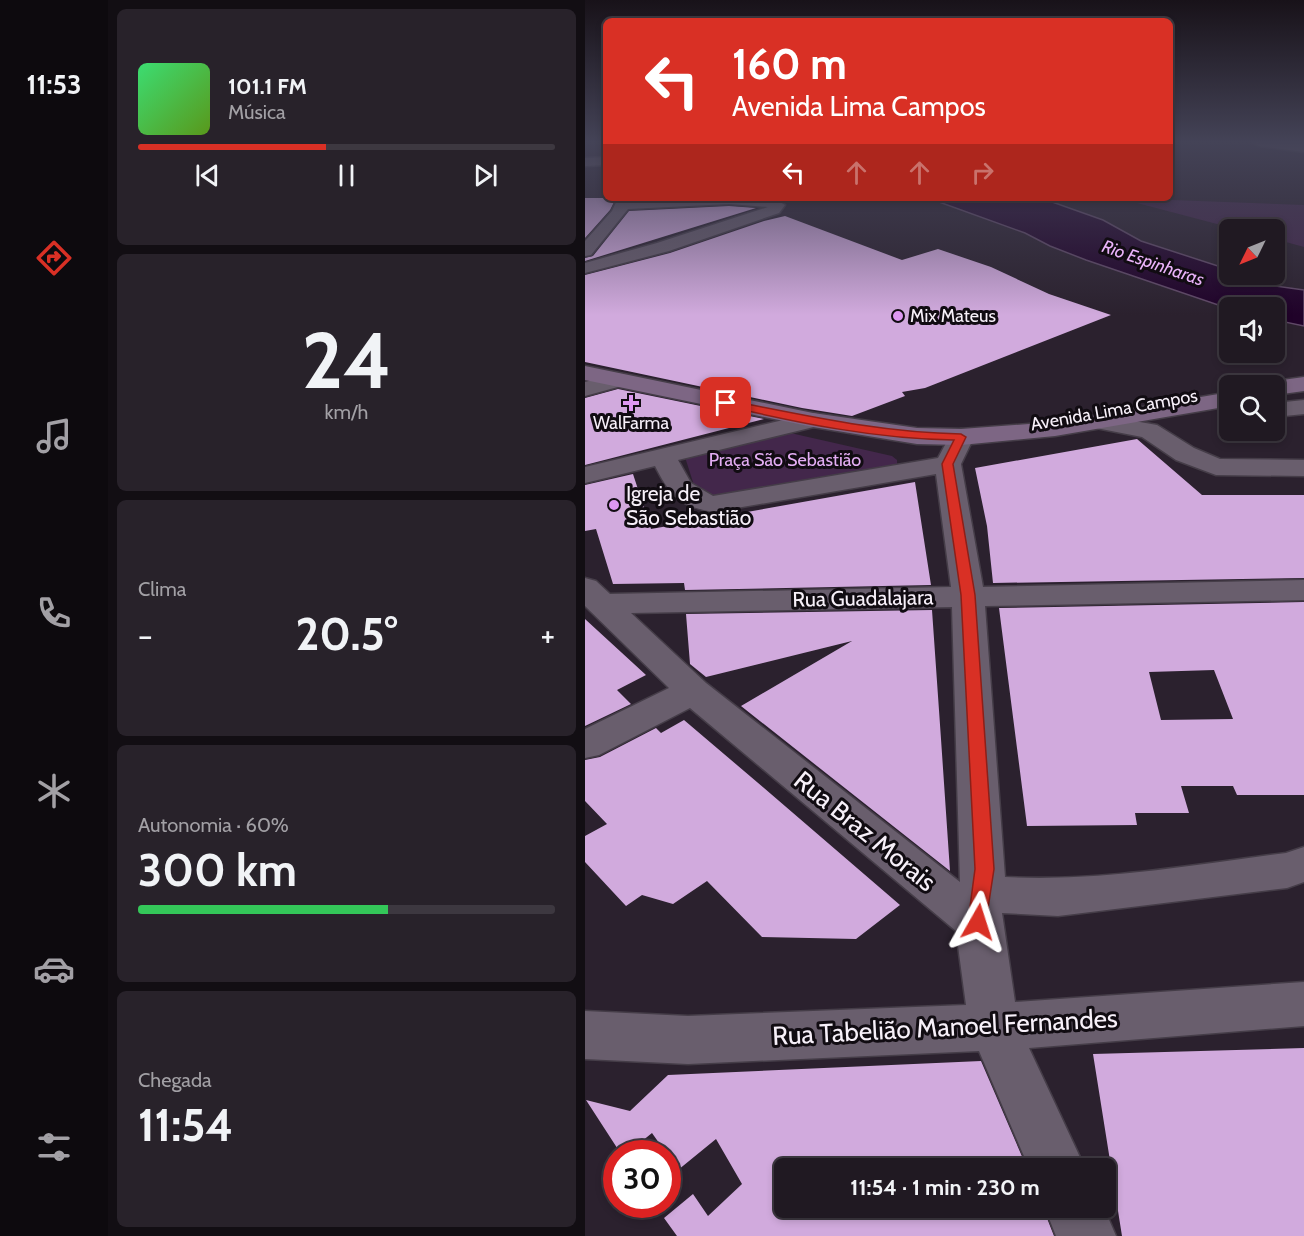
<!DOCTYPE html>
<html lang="pt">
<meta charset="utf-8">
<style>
:root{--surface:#201922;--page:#28222a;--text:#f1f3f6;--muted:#a2a0a5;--line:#3d3840;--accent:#d93025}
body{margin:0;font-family:Cabin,sans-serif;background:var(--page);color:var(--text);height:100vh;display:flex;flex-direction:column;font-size:22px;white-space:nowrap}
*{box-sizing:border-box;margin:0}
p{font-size:20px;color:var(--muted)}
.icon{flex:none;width:33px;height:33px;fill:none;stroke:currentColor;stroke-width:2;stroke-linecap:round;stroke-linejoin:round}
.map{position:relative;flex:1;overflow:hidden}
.details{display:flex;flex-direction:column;gap:9px;padding:9px;background:#120e13;width:477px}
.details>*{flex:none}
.top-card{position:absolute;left:18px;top:18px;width:570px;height:183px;border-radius:9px;box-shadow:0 3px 9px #0003,0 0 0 2px var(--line);background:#d93025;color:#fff;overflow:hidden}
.needle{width:39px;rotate:227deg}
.buttons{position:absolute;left:634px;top:219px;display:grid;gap:12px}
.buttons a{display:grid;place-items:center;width:66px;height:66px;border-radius:9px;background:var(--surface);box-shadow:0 3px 9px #0003,0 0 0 2px var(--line);font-size:30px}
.speed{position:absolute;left:18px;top:1140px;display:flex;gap:12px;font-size:30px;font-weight:700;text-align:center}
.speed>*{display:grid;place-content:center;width:78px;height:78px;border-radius:50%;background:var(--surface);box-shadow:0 3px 9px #0003,0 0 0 2px var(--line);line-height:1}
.speed .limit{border:9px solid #d22;background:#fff;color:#111}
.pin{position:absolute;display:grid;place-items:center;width:51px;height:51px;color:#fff;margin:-26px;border-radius:12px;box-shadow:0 3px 9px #0006}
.me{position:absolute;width:66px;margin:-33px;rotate:6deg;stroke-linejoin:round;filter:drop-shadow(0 0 4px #0008)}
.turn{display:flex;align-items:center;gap:21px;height:126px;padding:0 30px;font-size:27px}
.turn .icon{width:78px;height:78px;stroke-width:2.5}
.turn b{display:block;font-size:42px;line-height:51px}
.lanes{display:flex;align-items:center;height:57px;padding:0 30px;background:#0003;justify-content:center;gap:30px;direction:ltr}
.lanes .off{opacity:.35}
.big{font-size:45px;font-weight:700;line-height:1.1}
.details .card{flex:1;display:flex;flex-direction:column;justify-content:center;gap:9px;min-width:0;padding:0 21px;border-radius:9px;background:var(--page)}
.details .dial{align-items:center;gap:0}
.dial b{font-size:78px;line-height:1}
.song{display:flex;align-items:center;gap:18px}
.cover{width:72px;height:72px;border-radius:9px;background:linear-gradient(135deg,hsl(140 70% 55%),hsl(90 70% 35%))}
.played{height:6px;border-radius:3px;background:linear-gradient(90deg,var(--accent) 45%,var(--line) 45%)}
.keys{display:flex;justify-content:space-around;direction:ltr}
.heat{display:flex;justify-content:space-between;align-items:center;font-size:33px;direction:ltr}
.charge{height:9px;border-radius:4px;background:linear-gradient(90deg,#34c759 60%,var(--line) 0)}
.trip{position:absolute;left:189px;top:1158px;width:342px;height:60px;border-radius:9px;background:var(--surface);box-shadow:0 3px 9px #0003,0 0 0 2px var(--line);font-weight:700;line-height:60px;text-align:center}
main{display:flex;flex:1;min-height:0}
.tabs{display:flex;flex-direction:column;width:108px;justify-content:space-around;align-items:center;background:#0d0a0e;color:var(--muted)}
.tabs .icon{width:42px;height:42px}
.tabs .current{color:var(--accent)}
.tabs b{font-size:27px;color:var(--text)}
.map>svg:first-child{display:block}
.green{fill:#43274b}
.water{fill:#200229;stroke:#604967;stroke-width:1.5}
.building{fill:#d1aadd;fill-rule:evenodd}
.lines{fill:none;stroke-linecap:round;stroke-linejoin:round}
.minor-casing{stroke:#453d48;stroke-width:3}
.secondary-casing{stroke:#453d48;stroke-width:3}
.minor{fill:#695e6d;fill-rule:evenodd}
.secondary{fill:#7d6684;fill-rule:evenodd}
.route{fill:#d93025;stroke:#8d1f18;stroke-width:1.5}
.poi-dot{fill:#de98f2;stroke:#110c12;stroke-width:2}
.labels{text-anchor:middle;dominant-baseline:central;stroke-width:6;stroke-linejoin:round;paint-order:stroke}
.far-water-label{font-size:18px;font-style:italic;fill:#eab3fa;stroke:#110c12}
.far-poi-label{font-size:18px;fill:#f7f0f9;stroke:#110c12;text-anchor:start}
.far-street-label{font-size:18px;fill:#f7f0f9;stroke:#110c12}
.far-park-label{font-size:18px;fill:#e3adf3;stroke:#110c12}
.poi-label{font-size:21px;fill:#f7f0f9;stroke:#110c12;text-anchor:start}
.street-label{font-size:21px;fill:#f7f0f9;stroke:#110c12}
.near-street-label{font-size:26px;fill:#f7f0f9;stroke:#110c12}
</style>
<main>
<nav class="tabs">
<b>11:53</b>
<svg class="icon current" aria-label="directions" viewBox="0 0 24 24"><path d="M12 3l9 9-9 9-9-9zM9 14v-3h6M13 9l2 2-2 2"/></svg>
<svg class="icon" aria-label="music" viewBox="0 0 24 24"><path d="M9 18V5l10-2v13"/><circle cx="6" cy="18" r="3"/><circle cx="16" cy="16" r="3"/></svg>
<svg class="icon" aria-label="phone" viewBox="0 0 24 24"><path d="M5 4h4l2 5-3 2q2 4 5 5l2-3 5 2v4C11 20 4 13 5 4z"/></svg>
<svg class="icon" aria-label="climate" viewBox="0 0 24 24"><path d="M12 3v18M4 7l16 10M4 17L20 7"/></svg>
<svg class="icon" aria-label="car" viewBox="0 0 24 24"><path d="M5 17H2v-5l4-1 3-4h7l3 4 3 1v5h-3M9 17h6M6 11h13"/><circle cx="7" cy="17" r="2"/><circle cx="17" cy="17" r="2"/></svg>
<svg class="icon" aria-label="filters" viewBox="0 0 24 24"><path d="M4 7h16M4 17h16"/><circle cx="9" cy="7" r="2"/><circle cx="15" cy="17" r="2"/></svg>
</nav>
<section class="details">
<div class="card">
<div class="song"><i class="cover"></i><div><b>101.1 FM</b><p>Música</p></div></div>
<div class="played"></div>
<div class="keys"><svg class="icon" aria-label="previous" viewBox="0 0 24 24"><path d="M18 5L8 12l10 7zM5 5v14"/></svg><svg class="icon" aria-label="pause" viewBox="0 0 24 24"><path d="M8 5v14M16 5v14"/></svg><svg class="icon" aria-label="next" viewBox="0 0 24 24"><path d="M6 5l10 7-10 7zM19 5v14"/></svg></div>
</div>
<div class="card dial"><b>24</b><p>km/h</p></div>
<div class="card"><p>Clima</p>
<div class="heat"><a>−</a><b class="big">20.5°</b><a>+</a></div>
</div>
<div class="card"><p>Autonomia · 60%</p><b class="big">300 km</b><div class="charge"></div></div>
<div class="card"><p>Chegada</p><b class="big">11:54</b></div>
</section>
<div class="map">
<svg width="719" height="1236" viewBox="0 0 719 1236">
<rect width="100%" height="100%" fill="#2b212e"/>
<!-- green -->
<path class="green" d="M533,198L719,205V247L690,239V230L651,229Z
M201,432L307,456L312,460V465L128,500L113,498L100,457Z"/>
<!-- water -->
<path class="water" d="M343,198H456L518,220L556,241L636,267L645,271V274L683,285L719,290V326L690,320V308L645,309L501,260L465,246L440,233Z"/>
<!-- building -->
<path class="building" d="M0,198H31L25,210L0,238Z
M144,206L171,208L0,261V258L8,256L44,211Z
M200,216L317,260L353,249L406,267L464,294L526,315L340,388L317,392L320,396L267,416L217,408L0,362V275L85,253L179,221Z
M33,389L179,419L0,465V398Z
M552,439L617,495H719V578L408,583L402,526L390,468Z
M48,474L66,529L330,482L346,585L100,590L99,583L28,584L11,529L0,531V485Z
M719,602V795H652L648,786H596L604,813H550L552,825L442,826L414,608ZM629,670L648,719L576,720L564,672Z
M347,610L356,739L365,871L156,706L267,641L121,677L105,664L101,614Z
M0,619L61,675L32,690L46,704L0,726Z
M99,720L179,788L315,905L271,939L177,937L122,881L88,904L57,895L41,906L0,862V836L22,824L0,801V760L15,757L71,728L76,733Z
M719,1048V1236H537L508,1054Z
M396,1061L442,1168H200V1208H458L469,1236H92L79,1218L108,1194L123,1216L157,1184L131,1139L93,1170L67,1133L41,1154H36L1,1100L45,1111L83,1075Z"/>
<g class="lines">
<defs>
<path id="minor" d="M668,142L719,144V152L674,146Z
M21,157V165L0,166V158Z
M33,198H188L200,205L194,213L84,251L0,273V263L72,243L183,207L144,204L43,209L6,255L0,256V241L27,211Z
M32,373L40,375L43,380L40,385L0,396V382Z
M719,400V414L690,417V403Z
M228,413L237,415L240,420L237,425L93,460L106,483L128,496L353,458L367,432L376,429L385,432L389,437L376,464L398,587L719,580V600L400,606L420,877C514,882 608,865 701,853L719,847V882L702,888L473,916L417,913L430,1002L719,982V1026L444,1048L500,1168H444L394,1051L103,1064L0,1059V1011L103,1016L381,1005L371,931L105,708L14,755L0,758V729L84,688L0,606V578L11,581L25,594L366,587L351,474L128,512C95,506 85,496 70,466L0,483V467ZM367,607L375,882L121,683L46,613Z
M515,415L572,425L609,448L635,459L719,460V476L631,475L591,460L557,437L506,427L503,422L506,417Z
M460,1208H519L531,1236H471Z"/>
<path id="secondary" d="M0,366L228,413L332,428L376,429L470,422L645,392V406L470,436L376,445L332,444L228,427L0,380Z
M719,377V391L690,395V386H680L690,381Z"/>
</defs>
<!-- minor casing -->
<use href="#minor" class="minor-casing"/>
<!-- secondary casing -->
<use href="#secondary" class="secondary-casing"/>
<!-- minor -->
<use href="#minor" class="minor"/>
<!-- secondary -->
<use href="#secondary" class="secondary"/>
</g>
<!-- sky -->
<linearGradient id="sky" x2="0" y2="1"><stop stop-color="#181219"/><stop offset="0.45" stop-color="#444357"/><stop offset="1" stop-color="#444357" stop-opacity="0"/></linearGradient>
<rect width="719" height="315" fill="url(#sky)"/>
<!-- route -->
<path class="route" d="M141,400C219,415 296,433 376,434L381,437L368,464L390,595L409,869L400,928L393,930L386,928L383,922L390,869L376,595L357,464L369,440C291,439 213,423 137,405L136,403Z"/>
<!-- markers -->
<g class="poi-dot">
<circle cx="313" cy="316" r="6"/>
<path d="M43 394h6v6h6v6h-6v6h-6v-6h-6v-6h6z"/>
<circle cx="29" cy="505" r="6"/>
</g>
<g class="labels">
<!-- far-water labels -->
<g class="far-water-label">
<text transform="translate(568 263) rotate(19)">Rio Espinharas</text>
</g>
<!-- far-poi labels -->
<g class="far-poi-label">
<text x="325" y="316">Mix Mateus</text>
<text x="46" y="423" text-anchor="middle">WalFarma</text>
</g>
<!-- far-street labels -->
<g class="far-street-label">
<text transform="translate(529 410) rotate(-10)">Avenida Lima Campos</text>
</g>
<!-- far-park labels -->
<g class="far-park-label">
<text x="200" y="460">Praça São Sebastião</text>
</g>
<!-- poi labels -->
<g class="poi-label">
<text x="41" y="493">Igreja de<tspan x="41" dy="24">São Sebastião</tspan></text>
</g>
<!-- street labels -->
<g class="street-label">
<text transform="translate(278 598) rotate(-1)">Rua Guadalajara</text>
</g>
<!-- near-street labels -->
<g class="near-street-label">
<text transform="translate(280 831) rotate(39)">Rua Braz Morais</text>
<text transform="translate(360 1027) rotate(-3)">Rua Tabelião Manoel Fernandes</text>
</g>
</g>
</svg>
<div class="buttons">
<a><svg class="needle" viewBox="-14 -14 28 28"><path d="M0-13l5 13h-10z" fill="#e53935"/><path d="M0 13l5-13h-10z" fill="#a2a0a5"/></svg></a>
<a><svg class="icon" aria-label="sound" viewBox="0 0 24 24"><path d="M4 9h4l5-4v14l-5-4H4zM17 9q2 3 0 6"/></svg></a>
<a><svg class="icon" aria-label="search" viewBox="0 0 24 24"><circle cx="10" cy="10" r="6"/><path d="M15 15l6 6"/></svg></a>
</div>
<div class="speed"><div class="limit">30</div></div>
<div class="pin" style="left:141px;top:403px;background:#d93025"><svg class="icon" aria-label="arrive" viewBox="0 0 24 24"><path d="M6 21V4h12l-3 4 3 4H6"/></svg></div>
<svg class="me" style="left:393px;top:922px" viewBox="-20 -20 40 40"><path d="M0-17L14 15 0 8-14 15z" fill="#d93025" stroke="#fff" stroke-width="4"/></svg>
<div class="trip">11:54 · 1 min · 230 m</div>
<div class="top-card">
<div class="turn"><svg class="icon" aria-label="left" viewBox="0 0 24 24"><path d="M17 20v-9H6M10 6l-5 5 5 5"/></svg><div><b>160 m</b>Avenida Lima Campos</div></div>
<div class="lanes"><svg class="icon" aria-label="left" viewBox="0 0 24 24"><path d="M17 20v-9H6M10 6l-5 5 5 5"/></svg><svg class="icon off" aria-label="ahead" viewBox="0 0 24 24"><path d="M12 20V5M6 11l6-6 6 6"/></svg><svg class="icon off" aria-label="ahead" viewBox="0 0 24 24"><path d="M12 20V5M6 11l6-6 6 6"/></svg><svg class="icon off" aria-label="right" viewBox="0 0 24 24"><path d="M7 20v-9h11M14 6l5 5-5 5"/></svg></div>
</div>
</div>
</main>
